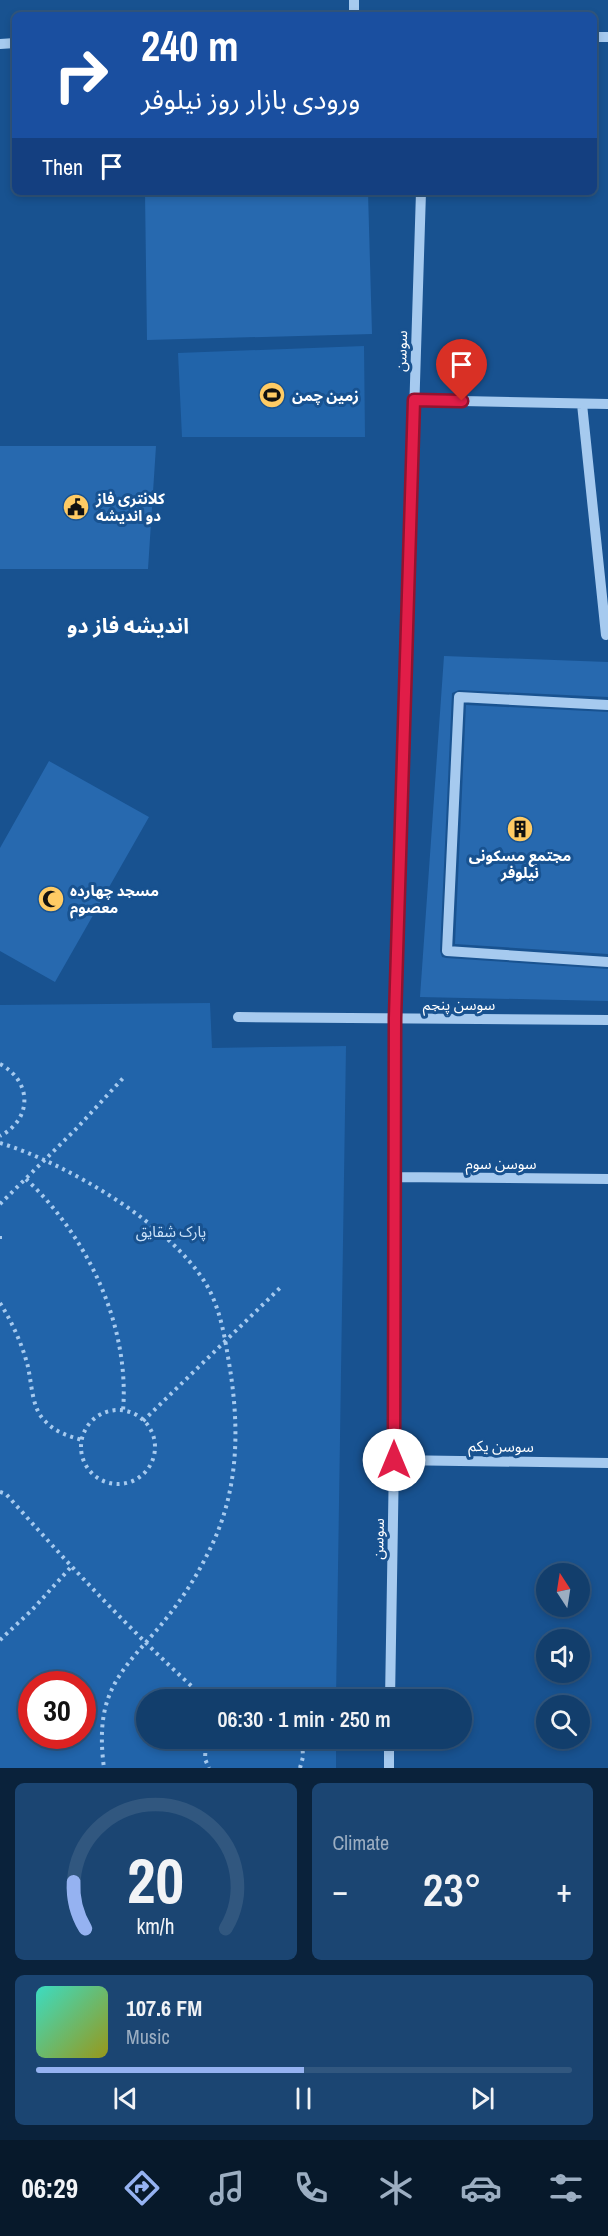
<!DOCTYPE html>
<meta charset="utf-8">
<style>
:root{--surface:#123e6c;--page:#1b4572;--text:#f1f3f6;--muted:#9caec2;--line:#31577f;--accent:#95b2f1}
body{margin:0;font-family:"Archivo Narrow","Noto Sans Arabic",sans-serif;background:var(--page);color:var(--text);height:100vh;display:flex;flex-direction:column;font-size:22px;white-space:nowrap}
*{box-sizing:border-box;margin:0}
p{font-size:20px;color:var(--muted)}
.icon{flex:none;width:33px;height:33px;fill:none;stroke:currentColor;stroke-width:2;stroke-linecap:round;stroke-linejoin:round}
.map{position:relative;height:1768px;overflow:hidden}
.drawer{display:flex;flex-direction:column;gap:15px;padding:15px;background:#0a223b;flex:1}
.drawer>*{flex:none}
.guide{position:absolute;left:12px;top:12px;width:585px;height:183px;border-radius:9px;box-shadow:0 3px 9px #0003,0 0 0 2px var(--line);background:#1a4fa0;color:#fff;overflow:hidden}
.needle{width:39px;rotate:348deg}
.buttons{position:absolute;left:536px;top:1563px;display:grid;gap:12px}
.buttons a{display:grid;place-items:center;width:54px;height:54px;border-radius:50%;background:var(--surface);box-shadow:0 3px 9px #0003,0 0 0 2px var(--line);font-size:30px}
.speed{position:absolute;left:18px;top:1671px;display:flex;gap:12px;font-size:30px;font-weight:700;text-align:center}
.speed>*{display:grid;place-content:center;width:78px;height:78px;border-radius:50%;background:var(--surface);box-shadow:0 3px 9px #0003,0 0 0 2px var(--line);line-height:1}
.speed .limit{border:9px solid #d22;background:#fff;color:#111}
.pin{position:absolute;display:grid;place-items:center;width:51px;height:51px;color:#fff;margin:-62px -26px;border-radius:50% 50% 50% 0;rotate:-45deg;box-shadow:0 0 6px #0007}
.pin .icon{rotate:45deg}
.me{position:absolute;width:66px;margin:-33px;rotate:0deg;stroke-linejoin:round;filter:drop-shadow(0 0 4px #0008)}
.turn{display:flex;align-items:center;gap:21px;height:126px;padding:0 30px;font-size:27px}
.turn .icon{width:78px;height:78px;stroke-width:2.5}
.turn b{display:block;font-size:42px;line-height:51px}
.then{display:flex;align-items:center;height:57px;padding:0 30px;background:#0003;gap:12px;font-size:22px}
.big{font-size:45px;font-weight:600;line-height:1.1}
.drawer .card{flex:1;display:flex;flex-direction:column;justify-content:center;gap:9px;min-width:0;padding:0 21px;border-radius:9px;background:var(--page)}
.drawer .dial{align-items:center;gap:0}
.dial svg{height:156px;overflow:visible;fill:none;stroke:var(--line);stroke-width:7;stroke-linecap:round;text-anchor:middle}
.dial text{fill:var(--text);stroke:none}
.song{display:flex;align-items:center;gap:18px}
.cover{width:72px;height:72px;border-radius:9px;background:linear-gradient(135deg,hsl(170 70% 55%),hsl(60 70% 35%))}
.played{height:6px;border-radius:3px;background:linear-gradient(90deg,var(--accent) 50%,var(--line) 50%)}
.keys{display:flex;justify-content:space-around;direction:ltr}
.heat{display:flex;justify-content:space-between;align-items:center;font-size:33px;direction:ltr}
.drawer .tiles{flex:1;display:grid;gap:15px;grid-template-columns:1fr 1fr}
.card:last-child{grid-column:span 2}
.trip{position:absolute;left:136px;top:1689px;width:336px;height:60px;border-radius:30px;background:var(--surface);box-shadow:0 3px 9px #0003,0 0 0 2px var(--line);font-weight:600;line-height:60px;text-align:center}
.menu{display:flex;height:96px;justify-content:space-around;align-items:center;background:#07192b;color:var(--muted)}
.menu .icon{width:42px;height:42px}
.menu .current{color:var(--accent)}
.menu b{font-size:27px;color:var(--text)}
.map>svg:first-child{display:block}
.green{fill:#2164aa;fill-rule:evenodd}
.building{fill:#2769af}
.lines{fill:none;stroke-linecap:round;stroke-linejoin:round}
.path{stroke:#a6caef;stroke-width:4;stroke-dasharray:3 4.5;stroke-linecap:butt}
.minor{stroke:#a6caef;stroke-width:10}
.route-casing{stroke:#92132f;stroke-width:15}
.route{stroke:#e11d48;stroke-width:10}
.labels{text-anchor:middle;dominant-baseline:central;stroke-width:6;stroke-linejoin:round;paint-order:stroke}
.street-label{font-size:15px;fill:#fff;stroke:#185290}
.poi-label{font-size:15px;font-weight:bold;fill:#fff;stroke:#185290;text-anchor:start}
.park-label{font-size:15px;fill:#cde4fb;stroke:#185290}
.district-label{font-size:21px;font-weight:bold;fill:#fff;stroke:#185290}
</style>
<div class="map">
<svg width="608" height="1768" viewBox="0 0 608 1768">
<rect width="100%" height="100%" fill="#185290"/>
<!-- green -->
<path class="green" d="M364,346L365,437H182L178,353Z
M210,1003L212,1048L346,1046L336,1699L147,1700V1738L336,1739V1768H0V1005ZM32,1684H82V1736H32Z"/>
<!-- building -->
<path class="building" d="M145,192H368L372,334L147,340Z
M0,446H156L148,569H0Z
M444,656L608,662V697L459,690L452,693L440,951L442,957L446,958L608,969V1001L420,997Z
M466,705L608,712V954L455,944Z
M49,761L149,817L55,982L0,951V848Z"/>
<g class="lines">
<!-- path -->
<path class="path" d="M0,1064C32,1081 33,1119 0,1136
M0,1143C66,1163 170,1224 206,1284C219,1306 224,1332 228,1357C240,1424 240,1490 209,1551C197,1576 182,1599 165,1620C146,1644 120,1667 109,1696C100,1719 101,1745 104,1768
M26,1179C88,1237 130,1326 123,1411
M0,1204L76,1129L125,1076
M0,1236V1242
M0,1303C12,1322 21,1342 27,1363C32,1381 31,1408 45,1421C55,1432 68,1436 82,1440
M81 1447a37 37 0 1 1 74 0a37 37 0 1 1-74 0Z
M143,1421L282,1286
M0,1492L6,1494C70,1566 135,1636 207,1700
M0,1640L32,1610L71,1567
M206,1738L205,1759L209,1768
M300,1768L303,1757L302,1738"/>
<!-- minor -->
<path class="minor" d="M354,15V0
M594,37H608
M0,44L15,43
M414,400L608,404
M582,404L606,635
M608,705L459,697L447,951L608,962
M238,1017L608,1020
M394,1177L608,1179
M394,1460L608,1463
M390,1700L394,1460L395,1018L421,192
M389,1768V1738"/>
</g>
<g class="lines">
<defs>
<path id="route" d="M394,1460L395,1018L414,400L462,401"/>
</defs>
<!-- route casing -->
<use href="#route" class="route-casing"/>
<!-- route -->
<use href="#route" class="route"/>
</g>
<!-- icons -->
<defs>
<symbol id="stadium-disc" viewBox="-11 -11 22 22"><circle r="9.5" fill="#ffcb64" stroke="#185290"/><path d="M0-5a6.5 5 0 1 0 0 10a6.5 5 0 1 0 0-10ZM-3.5-1.8h7v3.6h-7Z" fill="#111"/></symbol>
<symbol id="civic-disc" viewBox="-11 -11 22 22"><circle r="9.5" fill="#ffcb64" stroke="#185290"/><path d="M-.6-6.5H3V-4.5H.6V-3L4-1V1h2V6H-6V1h2V-1L-.6-3ZM-1.2 2.5V6h2.4V2.5Z" fill="#111"/></symbol>
<symbol id="building-disc" viewBox="-11 -11 22 22"><circle r="9.5" fill="#ffcb64" stroke="#185290"/><path d="M-4-6H4V6H1V3H-1V6H-4ZM-2.5-4.3h1.7v1.8h-1.7ZM.8-4.3h1.7v1.8H.8ZM-2.5-1h1.7V.8h-1.7ZM.8-1h1.7V.8H.8Z" fill="#111"/></symbol>
<symbol id="mosque-disc" viewBox="-11 -11 22 22"><circle r="9.5" fill="#ffcb64" stroke="#185290"/><path d="M3.5-4.9A6 6 0 1 0 3.5 4.9A5 5 0 1 1 3.5-4.9Z" fill="#111"/></symbol>
</defs>
<g fill-rule="evenodd">
<use href="#stadium-disc" x="257" y="380" width="30" height="30"/>
<use href="#civic-disc" x="61" y="492" width="30" height="30"/>
<use href="#building-disc" x="505" y="814" width="30" height="30"/>
<use href="#mosque-disc" x="36" y="884" width="30" height="30"/>
</g>
<g class="labels">
<!-- street labels -->
<g class="street-label">
<text transform="translate(401 351) rotate(-88)">سوسن</text>
<text x="459" y="1004">سوسن پنجم</text>
<text x="501" y="1163">سوسن سوم</text>
<text transform="translate(501 1446) rotate(1)">سوسن یکم</text>
<text transform="translate(378 1539) rotate(-89)">سوسن</text>
</g>
<!-- poi labels -->
<g class="poi-label">
<text x="292" y="395">زمین چمن</text>
<text x="96" y="498">کلانتری فاز<tspan x="96" dy="17">دو اندیشه</tspan></text>
<text x="520" y="855" text-anchor="middle">مجتمع مسکونی<tspan x="520" dy="17">نیلوفر</tspan></text>
<text x="70" y="890">مسجد چهارده<tspan x="70" dy="17">معصوم</tspan></text>
</g>
<!-- park labels -->
<g class="park-label">
<text x="171" y="1231">پارک شقایق</text>
</g>
<!-- district labels -->
<g class="district-label">
<text x="128" y="625">اندیشه فاز دو</text>
</g>
</g>
</svg>
<div class="buttons">
<a><svg class="needle" viewBox="-14 -14 28 28"><path d="M0-13l5 13h-10z" fill="#e53935"/><path d="M0 13l5-13h-10z" fill="#9caec2"/></svg></a>
<a><svg class="icon" aria-label="sound" viewBox="0 0 24 24"><path d="M4 9h4l5-4v14l-5-4H4zM17 9q2 3 0 6"/></svg></a>
<a><svg class="icon" aria-label="search" viewBox="0 0 24 24"><circle cx="10" cy="10" r="6"/><path d="M15 15l6 6"/></svg></a>
</div>
<div class="speed"><div class="limit">30</div></div>
<div class="pin" style="left:462px;top:401px;background:#d93025"><svg class="icon" aria-label="arrive" viewBox="0 0 24 24"><path d="M6 21V4h12l-3 4 3 4H6"/></svg></div>
<svg class="me" style="left:394px;top:1460px" viewBox="-20 -20 40 40"><circle r="19" fill="#fff"/><path d="M0-13L10 11 0 6-10 11z" fill="#e11d48"/></svg>
<div class="trip">06:30 · 1 min · 250 m</div>
<div class="guide">
<div class="turn"><svg class="icon" aria-label="right" viewBox="0 0 24 24"><path d="M7 20v-9h11M14 6l5 5-5 5"/></svg><div><b>240 m</b>ورودی بازار روز نیلوفر</div></div>
<div class="then">Then<svg class="icon" aria-label="arrive" viewBox="0 0 24 24"><path d="M6 21V4h12l-3 4 3 4H6"/></svg></div>
</div>
</div>
<section class="drawer">
<div class="tiles">
<div class="card dial"><svg viewBox="0 0 100 80">
<path d="M14 69A42 42 0 1 1 86 69"/>
<path d="M14 69A42 42 0 0 1 8 45" stroke="#95b2f1"/>
<text x="50" y="56" font-size="32" font-weight="700">20</text>
<text x="50" y="72" font-size="11">km/h</text>
</svg></div>
<div class="card"><p>Climate</p>
<div class="heat"><a>−</a><b class="big">23°</b><a>+</a></div>
</div>
<div class="card">
<div class="song"><i class="cover"></i><div><b>107.6 FM</b><p>Music</p></div></div>
<div class="played"></div>
<div class="keys"><svg class="icon" aria-label="previous" viewBox="0 0 24 24"><path d="M18 5L8 12l10 7zM5 5v14"/></svg><svg class="icon" aria-label="pause" viewBox="0 0 24 24"><path d="M8 5v14M16 5v14"/></svg><svg class="icon" aria-label="next" viewBox="0 0 24 24"><path d="M6 5l10 7-10 7zM19 5v14"/></svg></div>
</div>
</div>
</section>
<nav class="menu">
<b>06:29</b>
<svg class="icon current" aria-label="directions" viewBox="0 0 24 24"><path d="M12 3l9 9-9 9-9-9zM9 14v-3h6M13 9l2 2-2 2"/></svg>
<svg class="icon" aria-label="music" viewBox="0 0 24 24"><path d="M9 18V5l10-2v13"/><circle cx="6" cy="18" r="3"/><circle cx="16" cy="16" r="3"/></svg>
<svg class="icon" aria-label="phone" viewBox="0 0 24 24"><path d="M5 4h4l2 5-3 2q2 4 5 5l2-3 5 2v4C11 20 4 13 5 4z"/></svg>
<svg class="icon" aria-label="climate" viewBox="0 0 24 24"><path d="M12 3v18M4 7l16 10M4 17L20 7"/></svg>
<svg class="icon" aria-label="car" viewBox="0 0 24 24"><path d="M5 17H2v-5l4-1 3-4h7l3 4 3 1v5h-3M9 17h6M6 11h13"/><circle cx="7" cy="17" r="2"/><circle cx="17" cy="17" r="2"/></svg>
<svg class="icon" aria-label="filters" viewBox="0 0 24 24"><path d="M4 7h16M4 17h16"/><circle cx="9" cy="7" r="2"/><circle cx="15" cy="17" r="2"/></svg>
</nav>
